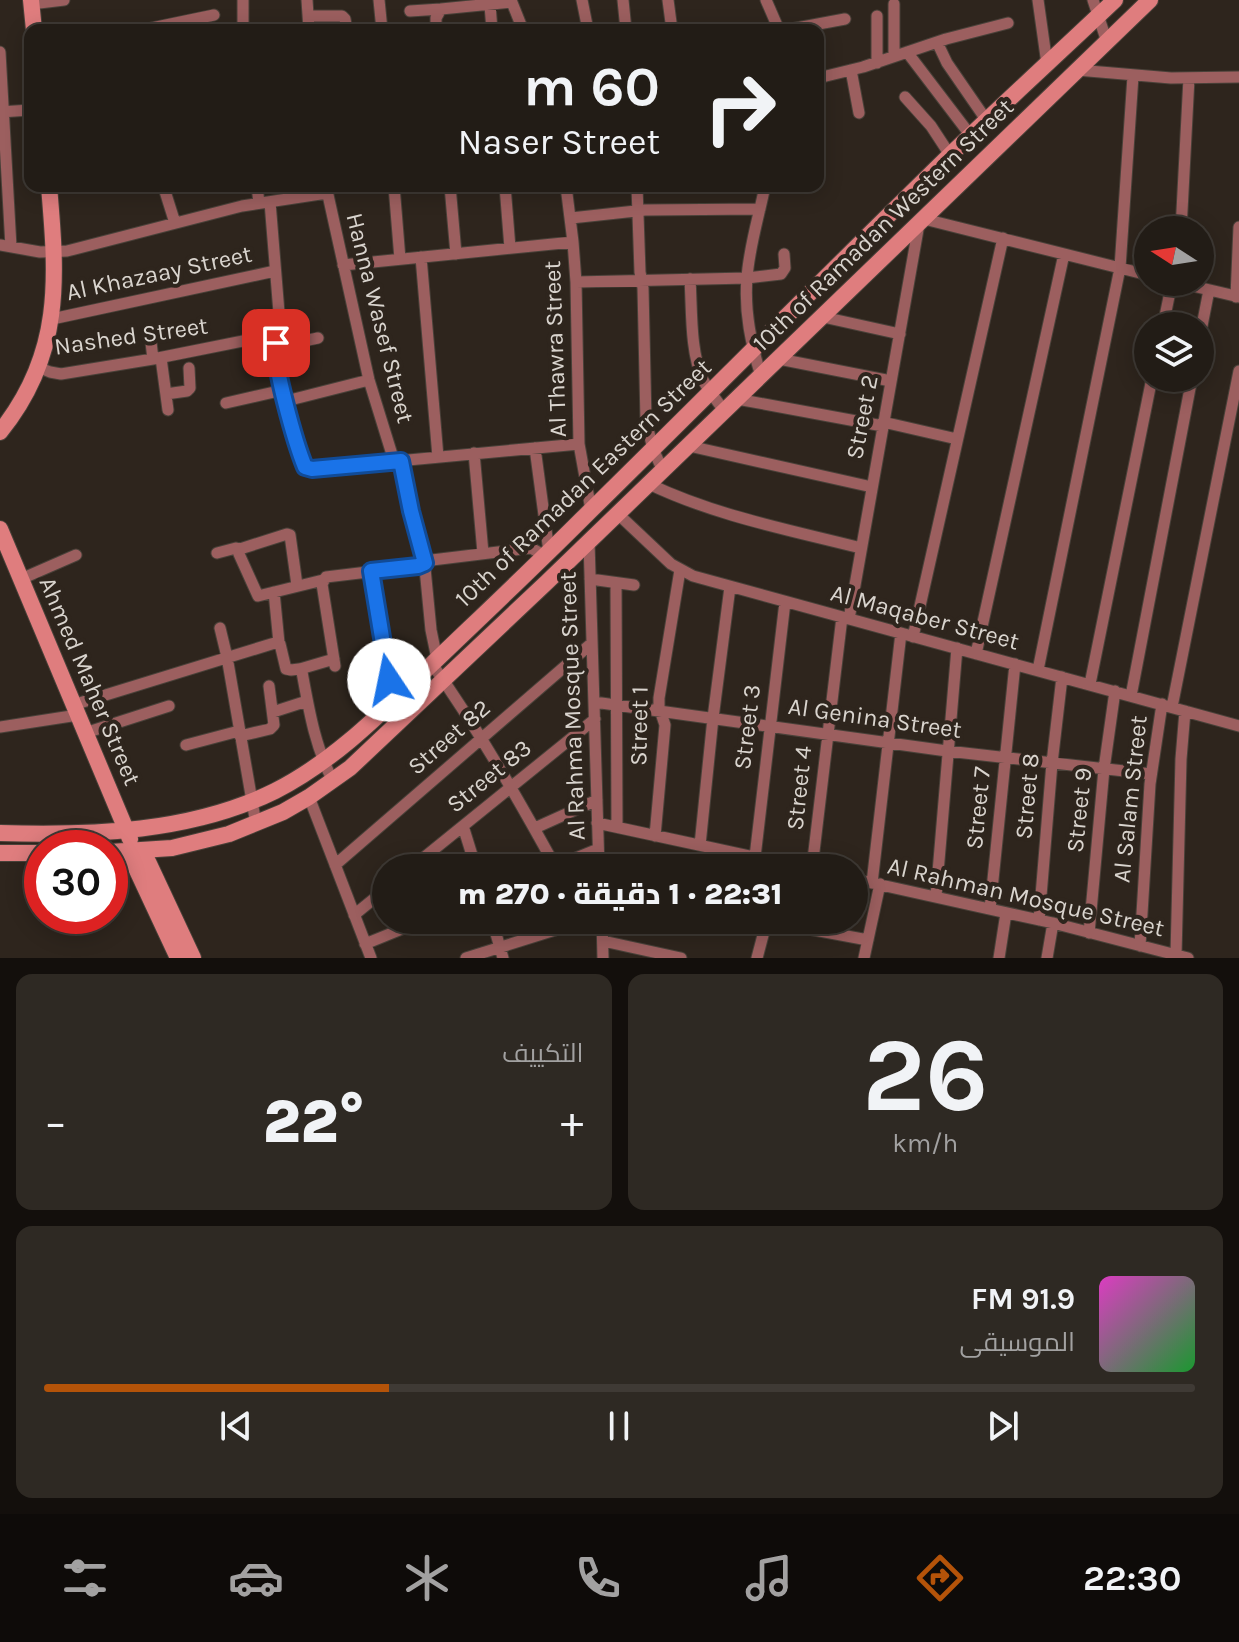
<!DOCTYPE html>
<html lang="ar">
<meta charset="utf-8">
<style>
:root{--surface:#221c16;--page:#2e2923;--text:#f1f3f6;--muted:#a2a1a1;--line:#3f3a35;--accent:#b45309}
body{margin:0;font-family:Karla,Cairo,sans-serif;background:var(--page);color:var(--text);direction:rtl;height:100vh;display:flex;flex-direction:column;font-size:30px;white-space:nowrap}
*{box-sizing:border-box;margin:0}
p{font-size:26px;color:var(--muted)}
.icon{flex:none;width:44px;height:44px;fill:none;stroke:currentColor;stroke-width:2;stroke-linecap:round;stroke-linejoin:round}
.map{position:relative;height:958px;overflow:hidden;direction:ltr}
.side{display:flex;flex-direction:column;gap:16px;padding:16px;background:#130f0c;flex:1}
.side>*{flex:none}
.hud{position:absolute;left:24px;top:24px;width:800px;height:168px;border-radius:16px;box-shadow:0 4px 20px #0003,0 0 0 2px var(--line);direction:rtl;background:#221c16;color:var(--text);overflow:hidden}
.needle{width:52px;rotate:282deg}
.fabs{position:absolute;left:1134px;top:216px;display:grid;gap:16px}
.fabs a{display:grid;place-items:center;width:80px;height:80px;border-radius:50%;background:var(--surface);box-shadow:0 4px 20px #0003,0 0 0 2px var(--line);font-size:40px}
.speed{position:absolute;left:24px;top:830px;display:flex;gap:16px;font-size:40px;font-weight:700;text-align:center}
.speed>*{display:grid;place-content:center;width:104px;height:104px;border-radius:50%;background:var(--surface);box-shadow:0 4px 20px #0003,0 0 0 2px var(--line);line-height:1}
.speed .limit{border:12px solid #d22;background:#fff;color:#111}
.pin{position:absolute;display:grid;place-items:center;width:68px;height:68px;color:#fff;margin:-34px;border-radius:16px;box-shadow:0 4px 12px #0006}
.me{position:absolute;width:88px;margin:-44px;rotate:349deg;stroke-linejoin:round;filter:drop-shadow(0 0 6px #0008)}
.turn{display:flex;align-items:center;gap:28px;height:168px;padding:0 32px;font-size:36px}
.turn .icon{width:104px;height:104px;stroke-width:2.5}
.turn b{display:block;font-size:56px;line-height:68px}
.big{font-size:60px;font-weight:800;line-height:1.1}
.side .tile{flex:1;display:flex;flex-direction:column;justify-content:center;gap:12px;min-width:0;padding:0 28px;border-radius:16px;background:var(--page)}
.side .dial{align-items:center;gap:0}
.dial b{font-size:104px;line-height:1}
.song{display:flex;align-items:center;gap:24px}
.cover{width:96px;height:96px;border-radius:12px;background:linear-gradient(135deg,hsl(310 70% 55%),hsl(130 70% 35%))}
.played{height:8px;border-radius:4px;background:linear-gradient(90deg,var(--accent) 30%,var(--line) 30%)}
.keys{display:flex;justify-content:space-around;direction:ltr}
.heat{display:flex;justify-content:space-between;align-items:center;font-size:44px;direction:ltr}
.side .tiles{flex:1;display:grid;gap:16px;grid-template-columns:1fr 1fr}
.tile:last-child{grid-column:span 2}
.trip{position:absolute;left:372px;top:854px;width:496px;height:80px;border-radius:40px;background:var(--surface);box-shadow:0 4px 20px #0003,0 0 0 2px var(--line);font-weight:800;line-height:80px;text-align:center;direction:rtl}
.menu{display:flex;height:128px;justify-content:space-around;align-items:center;background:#0e0b09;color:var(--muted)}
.menu .icon{width:56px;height:56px}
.menu .active{color:var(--accent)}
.menu b{font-size:36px;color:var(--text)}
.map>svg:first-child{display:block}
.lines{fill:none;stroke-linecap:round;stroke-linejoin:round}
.street-casing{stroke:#494139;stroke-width:13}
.secondary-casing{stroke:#494139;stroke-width:18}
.street{stroke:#9c5f5f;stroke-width:11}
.secondary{stroke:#df7d7e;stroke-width:16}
.route-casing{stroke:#114b97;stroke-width:20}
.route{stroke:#1a73e8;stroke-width:14}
.labels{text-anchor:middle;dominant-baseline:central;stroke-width:8;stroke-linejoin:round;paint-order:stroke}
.street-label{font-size:24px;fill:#d9d4ce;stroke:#2e251d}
</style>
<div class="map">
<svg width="1239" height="958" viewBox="0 0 1239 958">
<rect width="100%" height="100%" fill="#2e251d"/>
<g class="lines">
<defs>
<path id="street" d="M307,0L309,30
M379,0L382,30
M511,0L523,30
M582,0L588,30
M623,0L626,30
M668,0L672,30
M766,0L779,30
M1038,0L1047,64
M1093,0L1107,42
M31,4L64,0
M894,4V56
M490,5L492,30
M410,11L441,9
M308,16H342L345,19L347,30
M877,16V63
M142,30L214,15
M243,30V0
M436,30V18L441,9L511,2
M756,30H767
M786,30L845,19
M937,42L947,63L987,121
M0,52L11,247
M907,52L971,136
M851,70L859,113
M1077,70L1171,78L1239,77
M818,78L863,67L946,39L1008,23
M905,97L931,126L950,155
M0,112L30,110
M257,186L259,203
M326,186L369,380L394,461
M394,186L400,259
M450,186L456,254
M505,186L510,248
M566,186L573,242L576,282L579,444L591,510
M637,186L640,272L643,288L646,421L653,449L663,471
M164,188L175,223
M270,202L280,325L275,352L286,401L305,467L312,469L579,444
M571,218L645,210L760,209
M924,219L1148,275
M1181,230L1189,78
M0,245L40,252L67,251L242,206L327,193
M421,257L438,457
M343,265L573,242
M690,279C692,310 690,352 703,380C709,391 717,401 725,412
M576,282L747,278L781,274L785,268L784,254
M1176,282L1239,297
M1236,297L1239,227
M823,317L900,334
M52,319L275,271
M1163,326L1172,282
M150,334L153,359
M1200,336L1209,290
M275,347L318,338
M161,358L168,410
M779,359L891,381
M38,367L50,372L61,374L153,359L278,334
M761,376C751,344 744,312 747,278C749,247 759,216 765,186
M166,394L187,391L190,388L189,368
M737,399L883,426
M286,401L369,380
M226,403L283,390
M883,422L957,439
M689,446L872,487
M535,448L549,552
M474,453L483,553
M401,461L411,511L424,558L431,630L437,659
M649,484C716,516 790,530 861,548
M618,514L671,564L693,576L1239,726
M589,542L599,868
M217,553L236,548L240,549
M371,571L386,669L397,698
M21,579L76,555
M590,579L634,585
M616,583L617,827
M297,585L290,535L287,534L240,549L239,554L258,596L323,580
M274,592L279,643
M849,619L919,224
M220,628L227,657L256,824
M913,637L1003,238
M976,654L1064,254
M432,664C478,729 517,797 555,866
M335,666L322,584L326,577L418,566L432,560L531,548L545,556
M300,669L334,659
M1038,670L1120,268L1133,76
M1090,684L1152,378
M1131,696L1192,378
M594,702L947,751L1151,774
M73,705L278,642L280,644L286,669L291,670L299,669L302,672C309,710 315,747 333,781
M1172,707L1239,371
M273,712L307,701
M0,727L78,715
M85,733L169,706
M240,736L270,729L274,725L269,686
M186,745L239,731
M309,797L371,958
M597,823L805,868
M463,826L476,868
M535,828L597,800
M655,836L665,725L659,707V698L680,570
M700,845L713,718L730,587
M755,857L785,602
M335,865L592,643
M411,868L595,719
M551,868L598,849
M812,868L842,617
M854,879L1053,923L1188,958
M872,883L901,633
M936,896L957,648
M990,909L1015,664
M354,915L386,889
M492,920L503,958
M602,920L603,958
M1039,920L1052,763L1062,677
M766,921L868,940
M1089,933L1104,769L1115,691
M603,941L681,958
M365,944L424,920
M1140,946L1150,784L1162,704
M1176,955L1181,759L1185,711
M466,958L587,920
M757,958L767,920
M864,958L880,884
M999,958L1006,913
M1047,958L1053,923"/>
<path id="secondary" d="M31,0L34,30
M0,432C63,354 57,279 49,186
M0,529L130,839
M0,833C92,836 192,832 275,791C336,760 383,711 432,664C482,616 533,568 582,519C704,399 824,278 947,158C1002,105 1059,53 1115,0
M128,851L178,958
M143,851L193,958
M110,852L172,848L229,834L283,812L309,797L350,768L547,582L1150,0
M0,853H42"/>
</defs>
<!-- street casing -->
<use href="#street" class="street-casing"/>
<!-- secondary casing -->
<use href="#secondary" class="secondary-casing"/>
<!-- street -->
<use href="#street" class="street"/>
<!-- secondary -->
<use href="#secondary" class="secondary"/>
</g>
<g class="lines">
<defs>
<path id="route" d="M276,343C272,363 296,445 305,467L312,469L401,461L411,511L425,563L418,566L371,571L389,680"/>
</defs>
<!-- route casing -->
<use href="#route" class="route-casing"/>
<!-- route -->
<use href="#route" class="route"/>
</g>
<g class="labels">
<!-- street labels -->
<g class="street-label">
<text transform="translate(883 225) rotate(-44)">10th of Ramadan Western Street</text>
<text transform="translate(159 273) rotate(-12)">Al Khazaay Street</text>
<text transform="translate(380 318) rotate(76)">Hanna Wasef Street</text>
<text transform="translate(131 336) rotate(-8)">Nashed Street</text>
<text transform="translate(555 349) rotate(-92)">Al Thawra Street</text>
<text transform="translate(862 417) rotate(-79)">Street 2</text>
<text transform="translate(583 483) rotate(-44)">10th of Ramadan Eastern Street</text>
<text transform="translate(925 617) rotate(15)">Al Maqaber Street</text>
<text transform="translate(90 681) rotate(67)">Ahmed Maher Street</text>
<text transform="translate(572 706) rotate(-92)">Al Rahma Mosque Street</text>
<text transform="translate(875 718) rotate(8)">Al Genina Street</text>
<text transform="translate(639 726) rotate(-89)">Street 1</text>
<text transform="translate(747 727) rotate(-83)">Street 3</text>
<text transform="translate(449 737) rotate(-41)">Street 82</text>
<text transform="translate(489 776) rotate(-39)">Street 83</text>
<text transform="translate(799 788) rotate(-84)">Street 4</text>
<text transform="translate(1027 796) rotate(-85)">Street 8</text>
<text transform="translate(1130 799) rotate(-84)">Al Salam Street</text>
<text transform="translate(978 808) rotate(-84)">Street 7</text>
<text transform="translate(1079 810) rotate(-84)">Street 9</text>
<text transform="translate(1026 897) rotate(13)">Al Rahman Mosque Street</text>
</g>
</g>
</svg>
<div class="fabs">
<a><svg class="needle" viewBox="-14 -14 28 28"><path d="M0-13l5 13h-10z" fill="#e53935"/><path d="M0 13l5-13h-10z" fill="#a2a1a1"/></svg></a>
<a><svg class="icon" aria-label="layers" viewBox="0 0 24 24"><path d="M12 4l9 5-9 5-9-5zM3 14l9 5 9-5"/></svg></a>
</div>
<div class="speed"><div class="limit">30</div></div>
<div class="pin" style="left:276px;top:343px;background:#d93025"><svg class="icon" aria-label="arrive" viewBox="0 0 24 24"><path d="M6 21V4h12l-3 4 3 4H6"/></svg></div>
<svg class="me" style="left:389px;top:680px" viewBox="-20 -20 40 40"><circle r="19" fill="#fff"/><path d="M0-13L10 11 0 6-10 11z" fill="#1a73e8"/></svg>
<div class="trip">22:31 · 1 دقيقة · 270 m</div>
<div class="hud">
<div class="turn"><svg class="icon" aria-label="right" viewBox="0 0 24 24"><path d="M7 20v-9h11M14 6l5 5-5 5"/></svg><div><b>60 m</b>Naser Street</div></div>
</div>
</div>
<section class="side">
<div class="tiles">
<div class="tile dial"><b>26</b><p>km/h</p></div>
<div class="tile"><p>التكييف</p>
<div class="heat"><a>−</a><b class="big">22°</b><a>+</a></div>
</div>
<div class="tile">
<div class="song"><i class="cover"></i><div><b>91.9 FM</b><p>الموسيقى</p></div></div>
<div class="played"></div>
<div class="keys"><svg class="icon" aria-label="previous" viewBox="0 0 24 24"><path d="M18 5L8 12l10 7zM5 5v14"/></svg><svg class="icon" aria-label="pause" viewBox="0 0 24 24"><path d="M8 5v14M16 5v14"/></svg><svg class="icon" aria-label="next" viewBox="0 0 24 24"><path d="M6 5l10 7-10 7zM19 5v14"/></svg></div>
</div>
</div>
</section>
<nav class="menu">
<b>22:30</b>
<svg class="icon active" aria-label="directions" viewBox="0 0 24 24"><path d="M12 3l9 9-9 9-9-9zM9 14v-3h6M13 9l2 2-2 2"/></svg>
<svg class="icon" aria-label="music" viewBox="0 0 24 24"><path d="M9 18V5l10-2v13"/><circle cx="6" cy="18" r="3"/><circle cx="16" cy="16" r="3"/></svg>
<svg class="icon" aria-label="phone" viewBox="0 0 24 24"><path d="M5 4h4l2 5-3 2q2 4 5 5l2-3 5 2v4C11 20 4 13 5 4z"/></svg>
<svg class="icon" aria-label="climate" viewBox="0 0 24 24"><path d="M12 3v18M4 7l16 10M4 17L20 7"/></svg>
<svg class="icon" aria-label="car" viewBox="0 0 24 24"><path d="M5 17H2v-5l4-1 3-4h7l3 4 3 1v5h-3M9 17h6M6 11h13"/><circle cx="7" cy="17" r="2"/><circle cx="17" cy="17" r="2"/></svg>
<svg class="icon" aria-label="filters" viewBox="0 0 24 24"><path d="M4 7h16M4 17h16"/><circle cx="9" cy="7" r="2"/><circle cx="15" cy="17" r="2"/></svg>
</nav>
